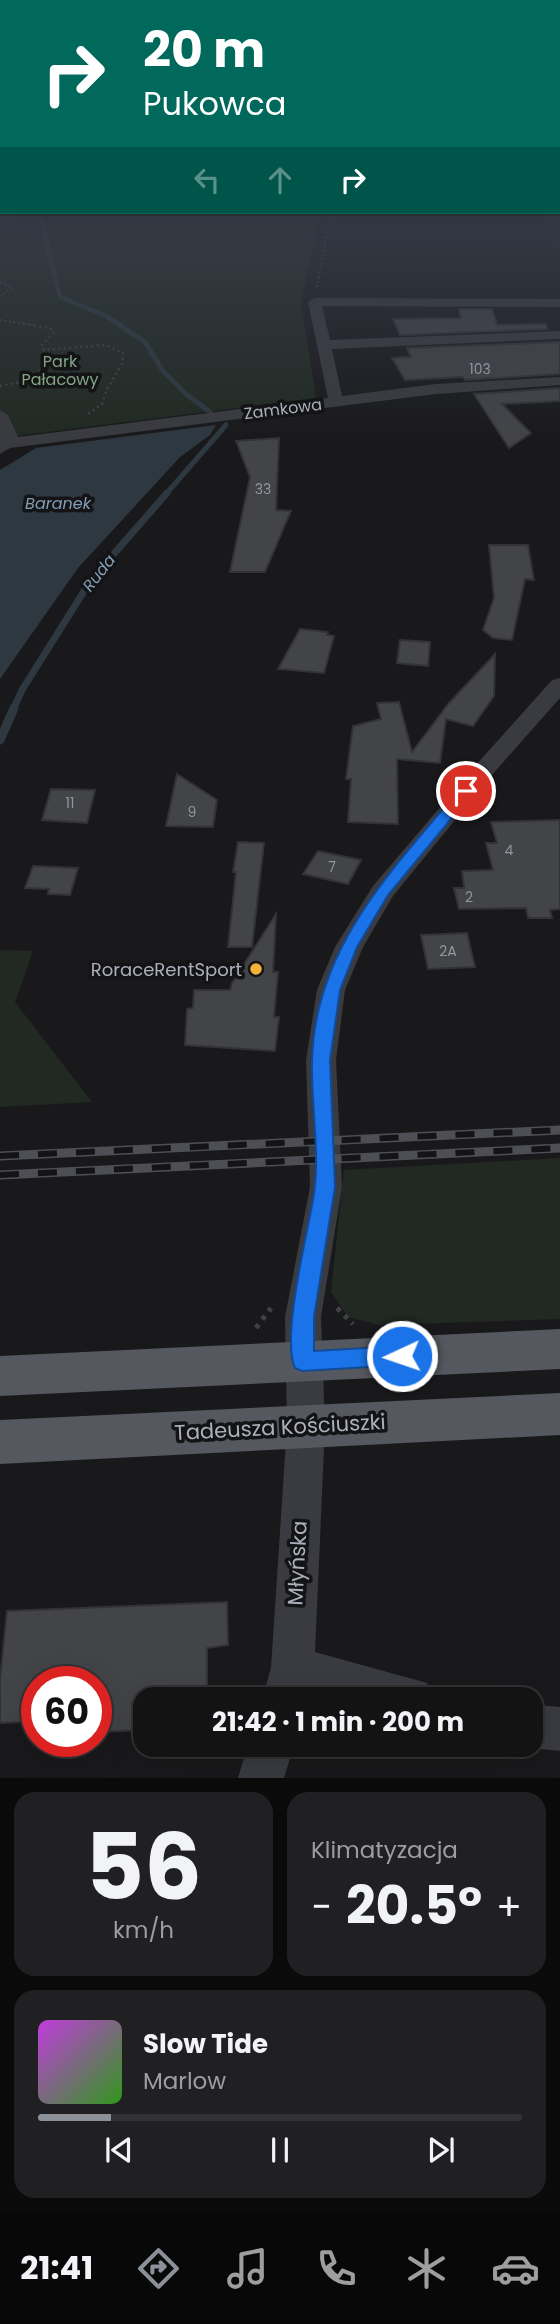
<!DOCTYPE html>
<html lang="pl">
<meta charset="utf-8">
<style>
:root{--surface:#131314;--page:#202022;--text:#f1f3f6;--muted:#9d9ea0;--line:#323234;--accent:#8c9099}
body{margin:0;font-family:Poppins,sans-serif;background:var(--page);color:var(--text);height:100vh;display:flex;flex-direction:column;font-size:26px;white-space:nowrap}
*{box-sizing:border-box;margin:0}
p{font-size:23px;color:var(--muted)}
.icon{flex:none;width:38px;height:38px;fill:none;stroke:currentColor;stroke-width:2;stroke-linecap:round;stroke-linejoin:round}
.map{position:relative;height:1778px;overflow:hidden}
.side{display:flex;flex-direction:column;gap:14px;padding:14px;background:#0a0a0b;flex:1}
.side>*{flex:none}
.hud{position:absolute;left:0px;top:0px;width:560px;height:214px;box-shadow:0 7px 28px #0002,0 0 0 2px var(--line);background:#00695c;color:#fff;overflow:hidden}
.speed{position:absolute;left:21px;top:1666px;display:flex;gap:14px;font-size:35px;font-weight:700;text-align:center}
.speed>*{display:grid;place-content:center;width:91px;height:91px;border-radius:50%;background:var(--surface);box-shadow:0 7px 28px #0002,0 0 0 2px var(--line);line-height:1}
.speed .limit{border:10px solid #d22;background:#fff;color:#111}
.pin{position:absolute;display:grid;place-items:center;width:60px;height:60px;color:#fff;margin:-30px;border:4px solid #fff;border-radius:50%;box-shadow:0 2px 7px #0007}
.me{position:absolute;width:77px;margin:-38px;rotate:267deg;stroke-linejoin:round;filter:drop-shadow(0 0 5px #0008)}
.turn{display:flex;align-items:center;gap:24px;height:147px;padding:0 28px;font-size:32px}
.turn .icon{width:91px;height:91px;stroke-width:2.5}
.turn b{display:block;font-size:49px;line-height:60px}
.lanes{display:flex;align-items:center;height:66px;padding:0 28px;background:#0003;justify-content:center;gap:35px;direction:ltr}
.lanes .off{opacity:.35}
.big{font-size:52px;font-weight:700;line-height:1.1}
.side .widget{flex:1;display:flex;flex-direction:column;justify-content:center;gap:10px;min-width:0;padding:0 24px;border-radius:21px;background:var(--page)}
.side .dial{align-items:center;gap:0}
.dial b{font-size:91px;line-height:1}
.song{display:flex;align-items:center;gap:21px}
.cover{width:84px;height:84px;border-radius:10px;background:linear-gradient(135deg,hsl(290 70% 55%),hsl(110 70% 35%))}
.played{height:7px;border-radius:4px;background:linear-gradient(90deg,var(--accent) 15%,var(--line) 15%)}
.keys{display:flex;justify-content:space-around;direction:ltr}
.heat{display:flex;justify-content:space-between;align-items:center;font-size:38px;direction:ltr}
.side .tiles{flex:1;display:grid;gap:14px;grid-template-columns:1fr 1fr}
.widget:last-child{grid-column:span 2}
.trip{position:absolute;left:133px;top:1687px;width:410px;height:70px;border-radius:21px;background:var(--surface);box-shadow:0 7px 28px #0002,0 0 0 2px var(--line);font-weight:700;line-height:70px;text-align:center}
.tabs{display:flex;height:112px;justify-content:space-around;align-items:center;background:#080808;color:var(--muted)}
.tabs .icon{width:49px;height:49px}
.tabs .active{color:var(--accent)}
.tabs b{font-size:32px;color:var(--text)}
.map>svg:first-child{display:block}
.green{fill:#212922}
.water{fill:#2e3840}
.lines{fill:none;stroke-linecap:round;stroke-linejoin:round}
.stream-far3{stroke:#2e3840;stroke-width:4.5}
.stream-far2{stroke:#2e3840;stroke-width:5}
.stream-far1{stroke:#2e3840;stroke-width:7}
.stream{stroke:#2e3840;stroke-width:9}
.building{fill:#434448;stroke:#333337;stroke-width:2}
.path-far2{stroke:#404247;stroke-width:2;stroke-dasharray:2 2.5;stroke-linecap:butt}
.path-far1{stroke:#404247;stroke-width:2.5;stroke-dasharray:2 3.5;stroke-linecap:butt}
.path{stroke:#404247;stroke-width:5;stroke-dasharray:4.5 6;stroke-linecap:butt}
.minor{fill:#3a3b40;fill-rule:evenodd}
.major{fill:#56585f;fill-rule:evenodd}
.rail-casing{stroke:#4d4f55;stroke-width:9}
.rail{stroke:#141416;stroke-width:6;stroke-dasharray:19;stroke-linecap:butt}
.route{fill:#1a73e8;stroke:#114b97;stroke-width:2}
.poi-dot{fill:#f4b338;stroke:#141416;stroke-width:2.5}
.labels{text-anchor:middle;dominant-baseline:central;stroke-width:7;stroke-linejoin:round;paint-order:stroke}
.number-label{font-size:14px;fill:#91959e}
.far-park-label{font-size:16px;fill:#82a684;stroke:#141416}
.far-street-label{font-size:16px;fill:#abb0bb;stroke:#141416}
.far-water-label{font-size:16px;font-style:italic;fill:#829eb6;stroke:#141416}
.poi-label{font-size:18px;fill:#abb0bb;stroke:#141416;text-anchor:end}
.near-street-label{font-size:21px;fill:#abb0bb;stroke:#141416}
</style>
<div class="map">
<svg width="560" height="1778" viewBox="0 0 560 1778">
<rect width="100%" height="100%" fill="#19191b"/>
<!-- green -->
<path class="green" d="M0,192L2,212H321L301,302L316,398L0,438Z
M0,950L33,951L15,1002L92,1102L0,1107Z
M560,1158V1319L379,1325L348,1317L331,1292L344,1170Z"/>
<!-- water -->
<path class="water" d="M216,425L210,435L180,457L78,568L0,679V470L36,448Z"/>
<g class="lines">
<!-- stream-far3 -->
<path class="stream-far3" d="M39,212L60,297L106,316L120,325"/>
<!-- stream-far2 -->
<path class="stream-far2" d="M118,324L145,342L163,371L186,394L210,412
M166,494L226,425"/>
<!-- stream-far1 -->
<path class="stream-far1" d="M13,710L22,690L91,580L167,493"/>
<!-- stream -->
<path class="stream" d="M0,740L14,708"/>
</g>
<!-- building -->
<path class="building" d="M459,309H492L497,325L545,324L548,329L400,335L393,319L461,318Z
M560,342V374L465,380L463,377L405,380L392,358L411,357L407,348Z
M560,388V401L502,404L531,433L509,448L474,394Z
M279,438L276,510L291,511L265,572H230L250,477L236,441Z
M489,545H528L534,580L525,579L512,640L493,638L483,630L494,598Z
M300,629L328,632L327,635L334,636L324,673L278,669Z
M400,640L430,642L428,666L397,663Z
M495,654L494,696L473,726L446,719L440,763L397,759L398,824L348,822L351,779H346L353,726L381,719L377,703L399,702L412,752L449,703Z
M177,774L217,800L213,827L166,826Z
M51,789L95,790L87,823L42,820Z
M560,820V909L550,910L552,918H528L526,908L459,909L454,888H464L462,871L493,870L486,843H497L491,822Z
M238,842L264,843L252,947H228L236,872H233Z
M318,851L361,860L348,884L303,874Z
M33,866L78,868L70,895L48,894L49,889L25,888Z
M276,914L273,972H278L274,1017H279L275,1051L185,1045L187,1009L193,1008L194,990H230L232,983Z
M467,933L475,967L428,969L421,935Z
M227,1602L228,1645L207,1648V1699H145V1730L96,1732V1682H37V1721L0,1723V1680L7,1611Z"/>
<g class="lines">
<!-- path-far2 -->
<path class="path-far2" d="M0,282L12,288L0,296
M317,287L331,212
M0,320L34,325"/>
<!-- path-far1 -->
<path class="path-far1" d="M23,324L50,328L54,332L41,346L44,350L106,345L123,353L122,364L107,389L102,404L88,414
M0,386L34,379L45,364L44,350"/>
<!-- path -->
<path class="path" d="M337,1308L353,1324
M256,1328L271,1308"/>
<!-- minor -->
<path class="minor" d="M315,298L560,299V307L322,306L330,340L560,331V339L332,349L342,396L436,384L560,377V385L436,394L10,448L0,454V410L8,415L18,437L328,398L308,302Z
M560,678V698L491,776L393,896L363,947L345,990L336,1060L342,1187L321,1317L325,1426L315,1652L427,1683L433,1699H329L308,1694L306,1699H262L271,1668L287,1426L285,1317L310,1187L306,1060L317,990L335,947L373,886L475,766L552,680Z
M530,1704L560,1707V1751L530,1748L521,1745H530Z
M248,1745H294L284,1778H238Z"/>
<!-- major -->
<path class="major" d="M560,1329V1369L0,1396V1356Z
M560,1393V1435L0,1464V1420Z"/>
<defs>
<path id="rail" d="M0,1156L560,1130
M0,1175L560,1148"/>
</defs>
<!-- rail casing -->
<use href="#rail" class="rail-casing"/>
<!-- rail -->
<use href="#rail" class="rail"/>
</g>
<!-- sky -->
<linearGradient id="sky" x2="0" y2="1"><stop stop-color="#0e0e0f"/><stop offset="0.44" stop-color="#383e4a"/><stop offset="1" stop-color="#383e4a" stop-opacity="0"/></linearGradient>
<rect width="560" height="441" fill="url(#sky)"/>
<!-- route -->
<path class="route" d="M466,787L474,791L388,895L357,947L340,990L330,1060L335,1187L314,1317V1351L402,1346L410,1349L414,1356L410,1362L402,1365L302,1371L295,1368C281,1339 307,1235 313,1200C321,1156 311,1107 312,1062C314,948 392,870 461,788Z"/>
<!-- markers -->
<circle class="poi-dot" cx="256" cy="969" r="7"/>
<g class="labels">
<!-- number labels -->
<g class="number-label">
<text x="480" y="369">103</text>
<text x="263" y="489">33</text>
<text x="70" y="803">11</text>
<text x="192" y="812">9</text>
<text x="509" y="850">4</text>
<text x="332" y="867">7</text>
<text x="469" y="897">2</text>
<text x="448" y="951">2A</text>
</g>
<!-- far-park labels -->
<g class="far-park-label">
<text x="60" y="361">Park<tspan x="60" dy="18">Pałacowy</tspan></text>
</g>
<!-- far-street labels -->
<g class="far-street-label">
<text transform="translate(283 409) rotate(-7)">Zamkowa</text>
</g>
<!-- far-water labels -->
<g class="far-water-label">
<text x="58" y="503">Baranek</text>
<text transform="translate(99 573) rotate(-52)">Ruda</text>
</g>
<!-- poi labels -->
<g class="poi-label">
<text x="242" y="969">RoraceRentSport</text>
</g>
<!-- near-street labels -->
<g class="near-street-label">
<text transform="translate(280 1427) rotate(-3)">Tadeusza Kościuszki</text>
<text transform="translate(297 1563) rotate(-87)">Młyńska</text>
</g>
</g>
</svg>
<div class="speed"><div class="limit">60</div></div>
<div class="pin" style="left:466px;top:791px;background:#d93025"><svg class="icon" aria-label="arrive" viewBox="0 0 24 24"><path d="M6 21V4h12l-3 4 3 4H6"/></svg></div>
<svg class="me" style="left:402px;top:1356px" viewBox="-20 -20 40 40"><circle r="17" fill="#1a73e8" stroke="#fff" stroke-width="3"/><path d="M0-11L8 9 0 5-8 9z" fill="#fff"/></svg>
<div class="trip">21:42 · 1 min · 200 m</div>
<div class="hud">
<div class="turn"><svg class="icon" aria-label="right" viewBox="0 0 24 24"><path d="M7 20v-9h11M14 6l5 5-5 5"/></svg><div><b>20 m</b>Pukowca</div></div>
<div class="lanes"><svg class="icon off" aria-label="left" viewBox="0 0 24 24"><path d="M17 20v-9H6M10 6l-5 5 5 5"/></svg><svg class="icon off" aria-label="ahead" viewBox="0 0 24 24"><path d="M12 20V5M6 11l6-6 6 6"/></svg><svg class="icon" aria-label="right" viewBox="0 0 24 24"><path d="M7 20v-9h11M14 6l5 5-5 5"/></svg></div>
</div>
</div>
<section class="side">
<div class="tiles">
<div class="widget dial"><b>56</b><p>km/h</p></div>
<div class="widget"><p>Klimatyzacja</p>
<div class="heat"><a>−</a><b class="big">20.5°</b><a>+</a></div>
</div>
<div class="widget">
<div class="song"><i class="cover"></i><div><b>Slow Tide</b><p>Marlow</p></div></div>
<div class="played"></div>
<div class="keys"><svg class="icon" aria-label="previous" viewBox="0 0 24 24"><path d="M18 5L8 12l10 7zM5 5v14"/></svg><svg class="icon" aria-label="pause" viewBox="0 0 24 24"><path d="M8 5v14M16 5v14"/></svg><svg class="icon" aria-label="next" viewBox="0 0 24 24"><path d="M6 5l10 7-10 7zM19 5v14"/></svg></div>
</div>
</div>
</section>
<nav class="tabs">
<b>21:41</b>
<svg class="icon active" aria-label="directions" viewBox="0 0 24 24"><path d="M12 3l9 9-9 9-9-9zM9 14v-3h6M13 9l2 2-2 2"/></svg>
<svg class="icon" aria-label="music" viewBox="0 0 24 24"><path d="M9 18V5l10-2v13"/><circle cx="6" cy="18" r="3"/><circle cx="16" cy="16" r="3"/></svg>
<svg class="icon" aria-label="phone" viewBox="0 0 24 24"><path d="M5 4h4l2 5-3 2q2 4 5 5l2-3 5 2v4C11 20 4 13 5 4z"/></svg>
<svg class="icon" aria-label="climate" viewBox="0 0 24 24"><path d="M12 3v18M4 7l16 10M4 17L20 7"/></svg>
<svg class="icon" aria-label="car" viewBox="0 0 24 24"><path d="M5 17H2v-5l4-1 3-4h7l3 4 3 1v5h-3M9 17h6M6 11h13"/><circle cx="7" cy="17" r="2"/><circle cx="17" cy="17" r="2"/></svg>
</nav>
